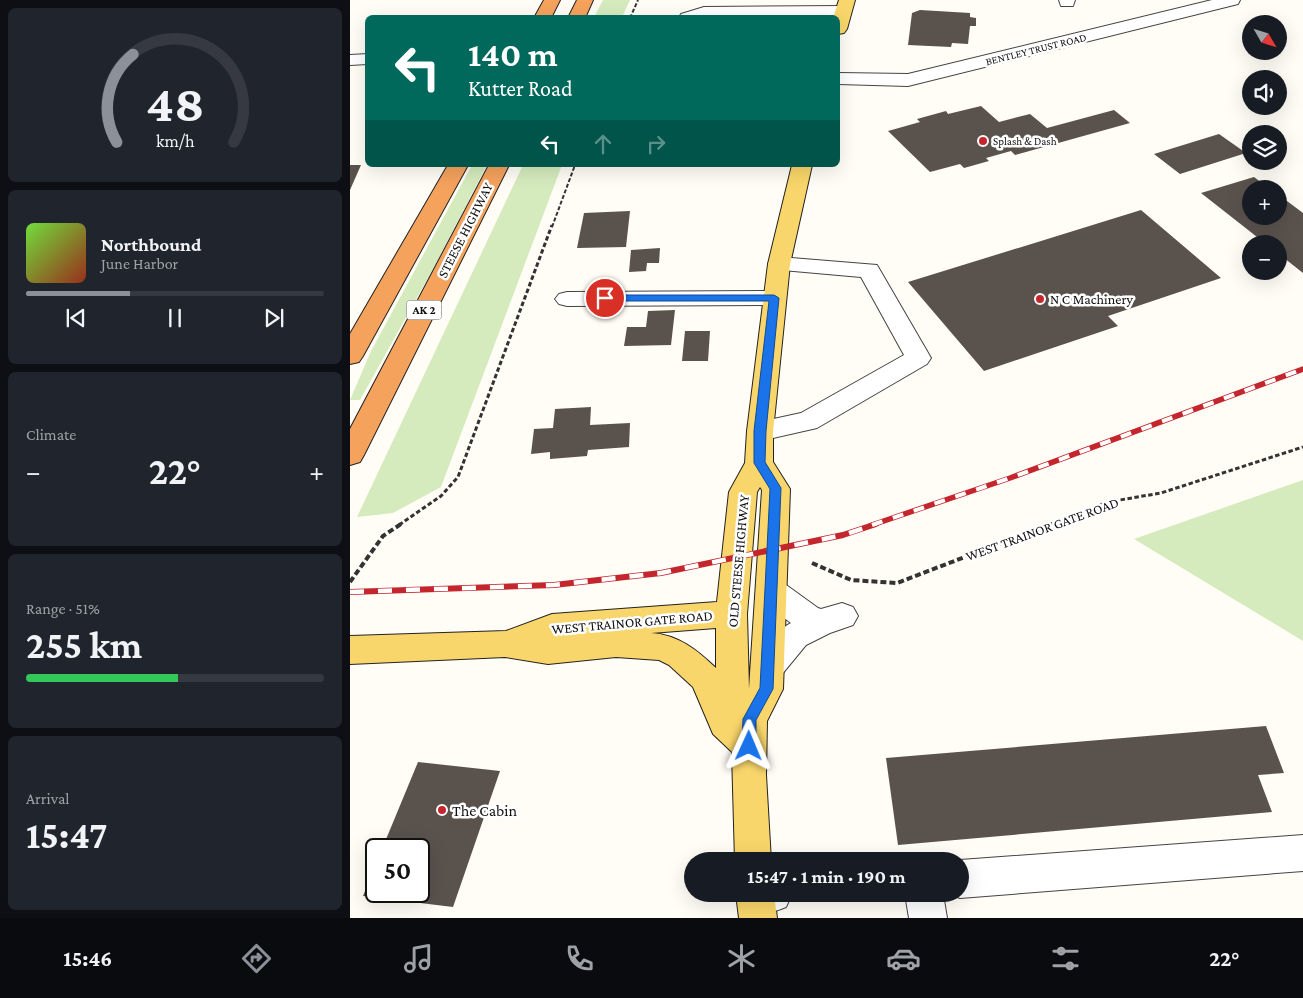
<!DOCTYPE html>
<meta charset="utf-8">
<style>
:root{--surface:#171b24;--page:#20242c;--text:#f1f3f6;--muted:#9ea1a6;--line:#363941;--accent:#8c9099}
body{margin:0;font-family:"Crimson Pro",serif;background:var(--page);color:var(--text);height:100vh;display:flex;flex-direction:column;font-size:19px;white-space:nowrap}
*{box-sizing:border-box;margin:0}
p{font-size:16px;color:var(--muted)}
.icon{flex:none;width:28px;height:28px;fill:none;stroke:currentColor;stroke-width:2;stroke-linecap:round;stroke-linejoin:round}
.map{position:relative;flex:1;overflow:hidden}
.drawer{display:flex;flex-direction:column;gap:8px;padding:8px;background:#0d0f14;width:350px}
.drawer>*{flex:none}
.guide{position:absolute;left:15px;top:15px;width:475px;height:152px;border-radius:8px;box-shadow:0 5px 20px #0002;background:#00695c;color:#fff;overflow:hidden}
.needle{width:32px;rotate:129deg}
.fabs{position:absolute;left:892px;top:15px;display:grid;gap:10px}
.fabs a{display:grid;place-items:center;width:45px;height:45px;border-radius:50%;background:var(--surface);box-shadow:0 5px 20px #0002;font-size:25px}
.speed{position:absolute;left:15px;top:838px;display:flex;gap:10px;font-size:25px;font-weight:700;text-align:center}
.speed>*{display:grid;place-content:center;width:65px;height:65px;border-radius:50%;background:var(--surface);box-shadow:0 5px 20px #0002;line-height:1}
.speed .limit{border:2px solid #111;border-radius:8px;background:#fff;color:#111}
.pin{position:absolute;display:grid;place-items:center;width:42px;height:42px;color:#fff;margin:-21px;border:2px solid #fff;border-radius:50%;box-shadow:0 1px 5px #0007}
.me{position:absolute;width:55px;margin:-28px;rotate:1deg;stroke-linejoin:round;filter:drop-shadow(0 0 4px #0008)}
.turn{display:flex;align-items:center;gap:18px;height:105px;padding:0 20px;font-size:22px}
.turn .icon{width:65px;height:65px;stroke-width:2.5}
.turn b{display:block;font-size:35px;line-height:42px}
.lanes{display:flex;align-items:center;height:48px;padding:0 20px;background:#0003;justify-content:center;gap:25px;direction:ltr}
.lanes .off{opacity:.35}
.big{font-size:38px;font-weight:700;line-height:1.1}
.drawer .widget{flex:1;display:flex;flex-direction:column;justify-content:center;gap:8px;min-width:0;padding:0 18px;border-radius:8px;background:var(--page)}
.drawer .dial{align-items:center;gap:0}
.dial svg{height:130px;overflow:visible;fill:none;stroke:var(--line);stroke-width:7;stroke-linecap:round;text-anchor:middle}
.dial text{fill:var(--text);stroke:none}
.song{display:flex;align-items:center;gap:15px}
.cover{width:60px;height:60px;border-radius:8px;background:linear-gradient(135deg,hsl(100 70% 55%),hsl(10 70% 35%))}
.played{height:5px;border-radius:2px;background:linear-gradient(90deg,var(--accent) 35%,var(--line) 35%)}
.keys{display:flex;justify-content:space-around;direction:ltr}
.heat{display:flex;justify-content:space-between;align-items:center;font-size:28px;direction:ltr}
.charge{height:8px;border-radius:4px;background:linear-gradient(90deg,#34c759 51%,var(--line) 0)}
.trip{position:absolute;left:334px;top:852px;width:285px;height:50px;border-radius:25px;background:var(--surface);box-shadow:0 5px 20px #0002;font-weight:700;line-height:50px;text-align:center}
.tab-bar{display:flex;height:80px;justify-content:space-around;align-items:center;background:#090b0e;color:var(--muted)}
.tab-bar .icon{width:35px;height:35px}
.tab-bar .active{color:var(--accent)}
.tab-bar b{font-size:22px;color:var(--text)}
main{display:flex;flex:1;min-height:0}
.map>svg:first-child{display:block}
.green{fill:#d5ebbd}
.building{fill:#5a524d}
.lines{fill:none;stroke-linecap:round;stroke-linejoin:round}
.minor-casing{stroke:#444;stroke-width:2}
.major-casing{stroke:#222;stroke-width:2}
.highway-casing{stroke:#222;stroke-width:2}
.path-far2{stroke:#333;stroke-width:2;stroke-dasharray:4 2;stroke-linecap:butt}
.path-far1{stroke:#333;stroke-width:3;stroke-dasharray:4.5 2.5;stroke-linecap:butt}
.path{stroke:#333;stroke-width:4;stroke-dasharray:6 3;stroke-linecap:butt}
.minor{fill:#fff;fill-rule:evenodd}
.major{fill:#f9d66b;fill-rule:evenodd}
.highway{fill:#f5a25d;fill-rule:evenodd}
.rail-far1-casing{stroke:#c4262e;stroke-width:5.5}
.rail-casing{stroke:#c4262e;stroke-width:6}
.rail-far1{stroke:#fff;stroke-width:4;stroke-dasharray:11;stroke-linecap:butt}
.rail{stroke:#fff;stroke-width:4.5;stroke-dasharray:14;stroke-linecap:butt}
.route{fill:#1a73e8;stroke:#114b97}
.poi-dot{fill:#c4262e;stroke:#fff;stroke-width:2}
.labels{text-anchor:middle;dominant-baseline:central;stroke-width:5;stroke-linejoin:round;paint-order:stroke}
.far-street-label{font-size:11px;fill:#111;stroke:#fff}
.far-poi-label{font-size:11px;fill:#111;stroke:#fff;text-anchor:start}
.shield{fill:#fff;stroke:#585858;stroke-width:1}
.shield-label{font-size:12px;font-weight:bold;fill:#111}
.street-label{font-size:14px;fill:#111;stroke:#fff}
.poi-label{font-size:14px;fill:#111;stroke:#fff;text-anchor:start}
.near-poi-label{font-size:16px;fill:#111;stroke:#fff;text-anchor:start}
</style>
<main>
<section class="drawer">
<div class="widget dial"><svg viewBox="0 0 100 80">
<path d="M14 69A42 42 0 1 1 86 69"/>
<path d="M14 69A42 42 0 0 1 24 15" stroke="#8c9099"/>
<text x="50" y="56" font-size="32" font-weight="700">48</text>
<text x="50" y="72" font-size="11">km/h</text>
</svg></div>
<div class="widget">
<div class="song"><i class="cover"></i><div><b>Northbound</b><p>June Harbor</p></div></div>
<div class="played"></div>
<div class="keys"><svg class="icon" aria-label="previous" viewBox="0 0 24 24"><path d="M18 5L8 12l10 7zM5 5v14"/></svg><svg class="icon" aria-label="pause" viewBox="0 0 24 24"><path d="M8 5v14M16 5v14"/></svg><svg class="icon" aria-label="next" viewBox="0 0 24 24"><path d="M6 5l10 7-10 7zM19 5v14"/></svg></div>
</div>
<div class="widget"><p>Climate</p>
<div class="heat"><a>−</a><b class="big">22°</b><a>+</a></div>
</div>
<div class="widget"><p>Range · 51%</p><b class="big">255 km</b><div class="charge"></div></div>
<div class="widget"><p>Arrival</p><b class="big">15:47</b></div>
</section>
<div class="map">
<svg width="953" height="918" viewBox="0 0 953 918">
<rect width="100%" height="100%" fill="#fffdf5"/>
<!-- green -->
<path class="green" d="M253,0H280L272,17H244Z
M122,165H137L83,269L10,400H0L21,351Z
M173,165H212L91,487L43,513L7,517Z
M953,480V641L784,539Z"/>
<!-- building -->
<path class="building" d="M570,10L620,13V17L626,18V26H620L618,44L602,43L601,47L558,45L562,13Z
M631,106L649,122L680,114L697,128L764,110L780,123L665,155L661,151L636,158L639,161L614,168L610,164L580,172L538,131L570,122L567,119L596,111L598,114Z
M869,134L896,153L830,174L804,154Z
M0,165H11L0,190Z
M904,177L920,189H901V216H929V195L953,213V273L929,254V244H916L851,193Z
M791,210L871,278L758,316L768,326L634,371L558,282Z
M280,211L276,247L227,248L234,213Z
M310,248L309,263H297L296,271L279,272L281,250Z
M325,310L321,345L274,346L277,327H296L298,311Z
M335,331H360L358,361H332Z
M241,407L240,425L280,423L279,447L238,450L237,456L200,459V452L181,454L184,429L203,428L205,409Z
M916,726L934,773L908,775L922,812L548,845L536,758Z
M68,762L150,771L103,907L13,896L26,864V891H69V849H32Z"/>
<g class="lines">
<defs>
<path id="minor" d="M709,0H725L723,6H711Z
M862,0H890L888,4L558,86L488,84V73L558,74Z
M493,6L499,7L501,11L499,15L329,18L331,14L354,7Z
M18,54V64L0,65V55Z
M429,257L527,265L581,358L577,364L467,428L410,441L401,438L397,431L401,424L451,413L554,355L511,277L421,269L418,264L421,259Z
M424,291L432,293L436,298L432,303L424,305L217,306L209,304L205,299L209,294L217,292Z
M421,579L432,582L468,608L471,609L492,603L503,607L508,616L503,625L480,633L456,645L428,679L417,683L406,679L401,669C409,653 425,631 441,623L410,600L406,591L410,582Z
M953,835V871L610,898L601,894H610V861H608L610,860Z
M387,894H442L436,907C420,914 408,915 392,908Z
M555,894H593L597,918H559Z"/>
<path id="major" d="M489,0H505L497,29L494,33L488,34V18H483Z
M442,165H462L440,264L423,431V462L440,489L433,689L417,721L416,775L421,861H385L382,752L363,734L343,687L319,665L309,660L266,657L198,664L155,657L0,664V636L156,631L202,614L367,602L379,492L395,463L397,431L418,264ZM410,487L412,490L399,689L397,614L407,492ZM366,628V668C347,650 329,635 301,633Z
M386,894H424L427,918H389Z"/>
<path id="highway" d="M194,0H210L201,18H184Z
M227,0H243L235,18H218Z
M98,165H118L13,356L9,362L0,364V334Z
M139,165H159L14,455L10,462L0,465V429Z"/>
</defs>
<!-- minor casing -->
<use href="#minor" class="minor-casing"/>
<!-- major casing -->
<use href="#major" class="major-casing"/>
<!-- highway casing -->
<use href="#highway" class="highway-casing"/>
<!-- path-far2 -->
<path class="path-far2" d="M280,18L288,0
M202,227L225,165"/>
<!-- path-far1 -->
<path class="path-far1" d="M49,525L91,496L108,477L202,225
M698,525L758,502L811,493L953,447"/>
<!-- path -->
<path class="path" d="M462,563L501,580L547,583L701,524
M0,582L33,536L51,524"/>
<!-- minor -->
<use href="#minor" class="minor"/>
<!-- major -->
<use href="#major" class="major"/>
<!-- highway -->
<use href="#highway" class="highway"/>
<defs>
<path id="rail-far1" d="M522,525L660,478L953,369"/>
<path id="rail" d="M0,592L204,585L311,573L493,535L526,524"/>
</defs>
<!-- rail-far1 casing -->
<use href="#rail-far1" class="rail-far1-casing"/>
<!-- rail casing -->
<use href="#rail" class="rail-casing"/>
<!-- rail-far1 -->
<use href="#rail-far1" class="rail-far1"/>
<!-- rail -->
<use href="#rail" class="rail"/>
</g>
<!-- route -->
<path class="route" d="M255,295H424L429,298L416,431L415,462L431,488L423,689L406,720V746L404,751L399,752L394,751L392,746L393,719L410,688L420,489L404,463V431L419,301H251L250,298Z"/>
<!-- markers -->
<g class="poi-dot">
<circle cx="633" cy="141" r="5"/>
<circle cx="690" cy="299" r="5"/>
<circle cx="92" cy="810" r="5"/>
</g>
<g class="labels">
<!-- far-street labels -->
<g class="far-street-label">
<text transform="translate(686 49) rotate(-14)">BENTLEY TRUST ROAD</text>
</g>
<!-- far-poi labels -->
<g class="far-poi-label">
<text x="643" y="141">Splash &amp; Dash</text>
</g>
<!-- shield labels -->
<rect class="shield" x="56.5" y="300.5" width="35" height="19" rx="4"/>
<g class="shield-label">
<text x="74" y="310">AK 2</text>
</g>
<!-- street labels -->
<g class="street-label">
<text transform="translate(115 230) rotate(-63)">STEESE HIGHWAY</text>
<text transform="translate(692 529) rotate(-20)">WEST TRAINOR GATE ROAD</text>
<text transform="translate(388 561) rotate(-85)">OLD STEESE HIGHWAY</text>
<text transform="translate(282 622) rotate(-5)">WEST TRAINOR GATE ROAD</text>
</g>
<!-- poi labels -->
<g class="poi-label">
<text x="700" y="299">N C Machinery</text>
</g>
<!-- near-poi labels -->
<g class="near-poi-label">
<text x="102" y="810">The Cabin</text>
</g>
</g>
</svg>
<div class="fabs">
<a><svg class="needle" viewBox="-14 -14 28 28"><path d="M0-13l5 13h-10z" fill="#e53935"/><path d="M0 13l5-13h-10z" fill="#9ea1a6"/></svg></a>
<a><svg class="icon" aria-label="sound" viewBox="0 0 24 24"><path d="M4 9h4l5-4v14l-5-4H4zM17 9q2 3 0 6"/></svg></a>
<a><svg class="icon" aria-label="layers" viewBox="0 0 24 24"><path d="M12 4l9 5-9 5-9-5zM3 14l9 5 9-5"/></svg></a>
<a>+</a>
<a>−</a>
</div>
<div class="speed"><div class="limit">50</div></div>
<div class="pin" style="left:255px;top:298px;background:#d93025"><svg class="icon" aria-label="arrive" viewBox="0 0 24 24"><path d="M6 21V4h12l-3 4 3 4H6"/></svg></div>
<svg class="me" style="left:399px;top:746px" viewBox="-20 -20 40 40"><path d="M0-17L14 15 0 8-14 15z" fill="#1a73e8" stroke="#fff" stroke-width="4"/></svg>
<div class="trip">15:47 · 1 min · 190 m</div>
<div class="guide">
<div class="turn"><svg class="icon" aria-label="left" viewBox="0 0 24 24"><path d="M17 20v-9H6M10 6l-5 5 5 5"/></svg><div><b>140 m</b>Kutter Road</div></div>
<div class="lanes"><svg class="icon" aria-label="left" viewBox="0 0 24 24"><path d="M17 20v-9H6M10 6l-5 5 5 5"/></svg><svg class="icon off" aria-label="ahead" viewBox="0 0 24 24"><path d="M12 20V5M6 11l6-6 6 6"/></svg><svg class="icon off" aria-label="right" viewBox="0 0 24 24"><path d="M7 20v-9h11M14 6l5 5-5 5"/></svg></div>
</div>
</div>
</main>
<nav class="tab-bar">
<b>15:46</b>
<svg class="icon active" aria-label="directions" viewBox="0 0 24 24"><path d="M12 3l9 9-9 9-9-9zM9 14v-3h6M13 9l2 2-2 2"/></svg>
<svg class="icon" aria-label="music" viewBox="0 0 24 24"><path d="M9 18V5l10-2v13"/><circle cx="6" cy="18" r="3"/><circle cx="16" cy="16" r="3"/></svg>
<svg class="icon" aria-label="phone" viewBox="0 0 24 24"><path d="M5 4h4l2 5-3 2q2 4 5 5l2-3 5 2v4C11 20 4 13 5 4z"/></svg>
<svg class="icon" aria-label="climate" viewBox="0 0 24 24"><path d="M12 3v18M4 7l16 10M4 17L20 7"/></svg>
<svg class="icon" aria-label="car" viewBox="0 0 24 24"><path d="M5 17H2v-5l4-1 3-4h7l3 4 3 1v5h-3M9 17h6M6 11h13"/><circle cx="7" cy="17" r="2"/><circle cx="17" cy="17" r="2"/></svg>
<svg class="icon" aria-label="filters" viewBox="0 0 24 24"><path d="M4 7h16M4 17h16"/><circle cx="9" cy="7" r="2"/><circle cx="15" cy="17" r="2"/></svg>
<b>22°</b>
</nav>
